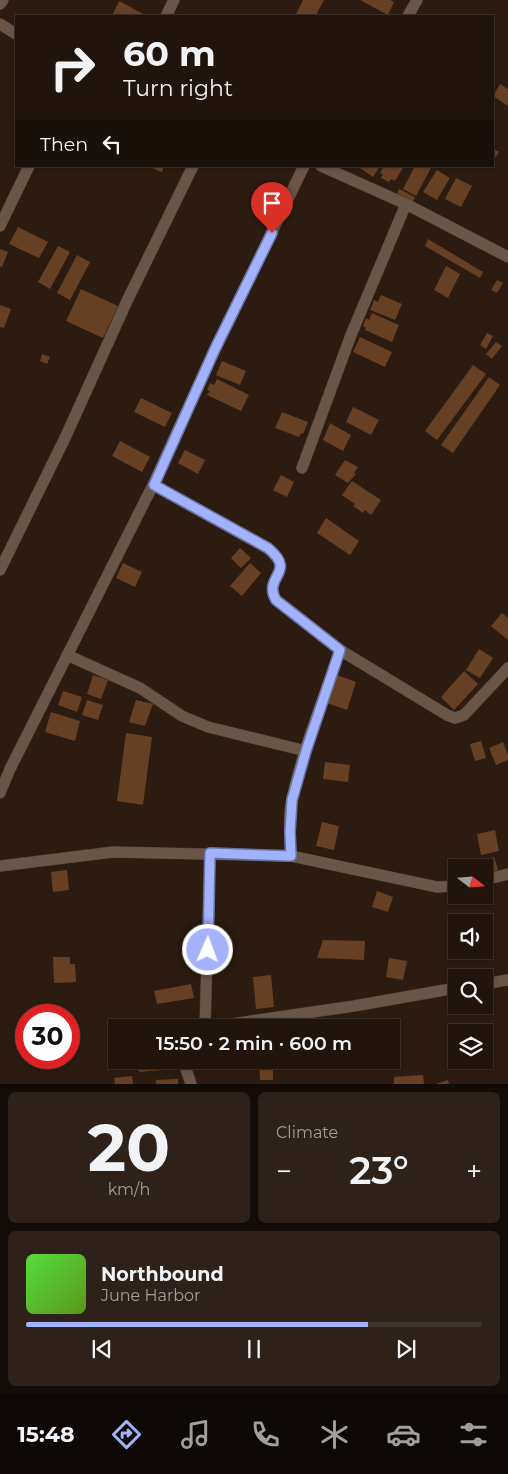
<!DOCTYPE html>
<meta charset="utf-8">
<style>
:root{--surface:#20140c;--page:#2d211a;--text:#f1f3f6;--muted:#a29e9d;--line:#3d332d;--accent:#a3b2fd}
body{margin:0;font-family:Montserrat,sans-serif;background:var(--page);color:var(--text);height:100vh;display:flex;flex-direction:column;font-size:19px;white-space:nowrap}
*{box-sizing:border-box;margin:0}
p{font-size:16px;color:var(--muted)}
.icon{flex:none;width:28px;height:28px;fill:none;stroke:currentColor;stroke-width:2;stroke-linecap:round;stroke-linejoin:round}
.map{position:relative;height:1084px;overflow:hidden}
.details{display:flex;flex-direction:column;gap:8px;padding:8px;background:#120b07;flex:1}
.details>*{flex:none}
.banner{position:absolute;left:15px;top:15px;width:479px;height:152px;border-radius:0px;box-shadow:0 1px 4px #0004,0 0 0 1px var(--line);background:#20140c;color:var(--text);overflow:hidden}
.needle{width:32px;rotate:107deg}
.tools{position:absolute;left:448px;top:859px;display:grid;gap:10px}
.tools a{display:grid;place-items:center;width:45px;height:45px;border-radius:0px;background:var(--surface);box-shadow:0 1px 4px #0004,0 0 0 1px var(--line);font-size:25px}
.speed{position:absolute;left:15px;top:1004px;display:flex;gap:10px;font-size:25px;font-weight:700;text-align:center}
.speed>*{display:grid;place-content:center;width:65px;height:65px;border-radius:50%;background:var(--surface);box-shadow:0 1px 4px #0004,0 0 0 1px var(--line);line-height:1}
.speed .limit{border:8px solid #d22;background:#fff;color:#111}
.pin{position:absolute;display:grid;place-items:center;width:42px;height:42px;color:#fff;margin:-51px -21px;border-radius:50% 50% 50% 0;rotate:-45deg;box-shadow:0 0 5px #0007}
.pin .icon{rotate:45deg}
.me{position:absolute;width:55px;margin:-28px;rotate:2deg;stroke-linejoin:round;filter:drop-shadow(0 0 4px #0008)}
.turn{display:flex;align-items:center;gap:18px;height:105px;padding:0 25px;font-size:22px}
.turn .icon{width:65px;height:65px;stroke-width:2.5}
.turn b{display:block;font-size:35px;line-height:42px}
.then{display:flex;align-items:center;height:48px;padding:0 25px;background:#0003;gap:10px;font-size:19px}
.big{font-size:38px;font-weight:600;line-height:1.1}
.details .card{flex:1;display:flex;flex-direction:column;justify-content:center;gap:8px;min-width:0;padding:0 18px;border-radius:8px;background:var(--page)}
.details .dial{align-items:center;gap:0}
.dial b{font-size:65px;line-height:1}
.song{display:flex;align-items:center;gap:15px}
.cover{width:60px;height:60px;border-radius:8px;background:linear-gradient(135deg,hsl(110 70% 55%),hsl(90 70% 35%))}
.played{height:5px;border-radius:2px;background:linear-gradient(90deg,var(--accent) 75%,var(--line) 75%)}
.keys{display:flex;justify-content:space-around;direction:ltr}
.heat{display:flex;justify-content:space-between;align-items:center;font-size:28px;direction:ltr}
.details .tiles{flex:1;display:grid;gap:8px;grid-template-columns:1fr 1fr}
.card:last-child{grid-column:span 2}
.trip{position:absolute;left:108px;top:1019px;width:292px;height:50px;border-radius:0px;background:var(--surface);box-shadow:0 1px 4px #0004,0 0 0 1px var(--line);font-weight:600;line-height:50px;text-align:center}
.dock{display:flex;height:80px;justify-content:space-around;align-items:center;background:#0d0805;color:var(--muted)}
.dock .icon{width:35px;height:35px}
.dock .on{color:var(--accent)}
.dock b{font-size:22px;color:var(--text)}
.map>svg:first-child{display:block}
.building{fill:#674023}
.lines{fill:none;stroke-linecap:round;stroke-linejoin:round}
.minor-casing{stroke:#433630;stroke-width:12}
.minor{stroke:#695649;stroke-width:11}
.route-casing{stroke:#6a74a4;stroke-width:12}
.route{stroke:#a3b2fd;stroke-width:9}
</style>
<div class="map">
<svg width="508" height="1084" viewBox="0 0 508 1084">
<rect width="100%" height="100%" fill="#2b1b10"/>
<!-- building -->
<path class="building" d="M303,0H324L316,15L319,16H295Z
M360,0H390L394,2L388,15Z
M119,1L147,16H112Z
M500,84L508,89V106L493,96Z
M492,148L499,152L492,162Z
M147,166H164L162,172Z
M361,166H380L373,177L360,168Z
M384,166H404L395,181L391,179L389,182L381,178L383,174L380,173Z
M415,166H432L416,196L403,189Z
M437,170L450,178L437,200L423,192Z
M456,178L472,186L461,207L445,199Z
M399,189L415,197L412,204L396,196Z
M18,227L48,242L39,258L9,244Z
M428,239L483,272L480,278L425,246Z
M58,246L70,252L50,289L38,282Z
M0,249L8,252L2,267L0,266Z
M77,255L90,262L70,300L57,293Z
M446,266L460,274L448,298L434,290Z
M497,280L503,283L497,293L491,290Z
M81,289L118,306L103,338L66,321Z
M381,295L402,304L395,320L370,310L374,300L378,302Z
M0,305L11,309L4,328L0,327Z
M372,313L399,325L392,342L365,330L366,328L363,326L366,318L369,320Z
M487,333L493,336L486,349L480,345Z
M360,337L392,352L385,367L353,352Z
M496,342L502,346L492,359L486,354Z
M42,354L50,357L47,364L40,361Z
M222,361L246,371L240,385L216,375Z
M473,365L486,374L437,440L425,431Z
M489,377L500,385L453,453L441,445Z
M217,379L249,395L241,411L207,395L210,391L207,390L210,383L214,385Z
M141,398L172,413L165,427L134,412Z
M353,407L379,420L371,435L346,422Z
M282,412L308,422L303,434L301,433L299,437L275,428Z
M330,423L351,435L343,451L323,440Z
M120,441L150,457L142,472L112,456Z
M185,450L205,460L198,474L178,463Z
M345,460L358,467L354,473L356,474L348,483L335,475Z
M281,475L294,482L287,497L273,490Z
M352,481L381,500L371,515L365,510L363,513L353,506L355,504L342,495Z
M326,518L359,541L350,555L317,533Z
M240,548L251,558L241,568L231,558Z
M123,563L142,572L135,587L116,578Z
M250,563L261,573L242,596L230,586Z
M502,613L508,618V640L491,626Z
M479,649L493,658L480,678L466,670Z
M464,671L478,684L454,710L441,697Z
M93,675L108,680L101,699L87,694Z
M337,675L356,682L347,710L327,703Z
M63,691L82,697L77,712L58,705Z
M87,700L103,705L98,720L82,715Z
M136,700L153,704L145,726L129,722Z
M51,712L80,721L75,741L45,732Z
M126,733L152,737L143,805L117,801Z
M481,741L486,758L475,761L470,744Z
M503,742L508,755V760L496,765L489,748Z
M325,762L350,765L348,782L323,779Z
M322,822L339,826L334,850L316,846Z
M495,830L499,851L481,855L477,834Z
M494,857L498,870L484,874V868H482L480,861Z
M67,870L69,890L53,892L51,872Z
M377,891L393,897L388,912L372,907Z
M323,940L365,941L364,960L317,958Z
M53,957H70V964H75L76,982L54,983Z
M389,958L407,961L403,980L386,977Z
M271,975L274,1007L256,1009L253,977Z
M191,984L194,998L157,1004L154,991Z
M138,1060H175L176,1069L139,1072Z
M259,1060H273V1080H260Z
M423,1075L424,1084H394V1077Z
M132,1076L133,1084H115L114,1078Z
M178,1079V1084H156V1080Z
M448,1080L449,1084H436Z"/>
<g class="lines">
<defs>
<path id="minor" d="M0,4L3,0
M166,16L174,0
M408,16L417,0
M0,24L16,34
M321,166L406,204L508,257
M0,226L29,166
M302,468L351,335L406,204
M153,485L267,548C298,573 262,576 276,600L340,650L447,715L455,718L464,715L508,668
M0,570L65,438L127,301L193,166
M67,655L140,688L182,716L208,727L306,751
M0,793L10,769L153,485L215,349L304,166
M291,856C290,838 288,817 292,799C303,748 324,699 340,650
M0,866L113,852L291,856L437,887L456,886
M484,880L508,874
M484,984L508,980
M205,1027L210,853
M204,1028L354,1006L456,988
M183,1060L191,1084"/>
</defs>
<!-- minor casing -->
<use href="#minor" class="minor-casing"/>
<!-- minor -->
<use href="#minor" class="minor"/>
</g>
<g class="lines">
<defs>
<path id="route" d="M208,950L210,853L291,856L290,832L292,800L306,751L340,650L276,600C262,576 298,573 268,548L154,485L215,349L272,233"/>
</defs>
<!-- route casing -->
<use href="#route" class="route-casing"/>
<!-- route -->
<use href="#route" class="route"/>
</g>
</svg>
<div class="tools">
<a><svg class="needle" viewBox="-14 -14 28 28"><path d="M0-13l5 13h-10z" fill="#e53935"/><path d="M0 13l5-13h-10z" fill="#a29e9d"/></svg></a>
<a><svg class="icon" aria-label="sound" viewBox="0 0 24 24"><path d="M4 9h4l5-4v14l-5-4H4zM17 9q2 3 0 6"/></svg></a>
<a><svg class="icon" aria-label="search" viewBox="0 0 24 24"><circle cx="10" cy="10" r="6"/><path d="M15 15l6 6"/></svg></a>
<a><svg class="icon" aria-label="layers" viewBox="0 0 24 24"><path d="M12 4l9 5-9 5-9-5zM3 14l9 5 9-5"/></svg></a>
</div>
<div class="speed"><div class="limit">30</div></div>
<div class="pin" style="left:272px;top:233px;background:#d93025"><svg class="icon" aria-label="arrive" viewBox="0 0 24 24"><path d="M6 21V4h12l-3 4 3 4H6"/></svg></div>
<svg class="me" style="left:208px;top:950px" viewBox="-20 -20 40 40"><circle r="17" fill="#a3b2fd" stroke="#fff" stroke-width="3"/><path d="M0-11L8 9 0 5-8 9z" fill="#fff"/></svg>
<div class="trip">15:50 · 2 min · 600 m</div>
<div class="banner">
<div class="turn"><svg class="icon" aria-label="right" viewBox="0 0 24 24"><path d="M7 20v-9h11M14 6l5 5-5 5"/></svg><div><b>60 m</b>Turn right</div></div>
<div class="then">Then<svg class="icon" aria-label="left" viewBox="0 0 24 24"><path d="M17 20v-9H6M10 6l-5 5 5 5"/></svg></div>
</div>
</div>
<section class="details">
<div class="tiles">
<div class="card dial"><b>20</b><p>km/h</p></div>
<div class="card"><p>Climate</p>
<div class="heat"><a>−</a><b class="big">23°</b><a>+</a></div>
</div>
<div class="card">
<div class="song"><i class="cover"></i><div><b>Northbound</b><p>June Harbor</p></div></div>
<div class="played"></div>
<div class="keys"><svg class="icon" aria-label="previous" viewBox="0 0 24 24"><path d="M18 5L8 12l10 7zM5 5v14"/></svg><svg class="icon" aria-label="pause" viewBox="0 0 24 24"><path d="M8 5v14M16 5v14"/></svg><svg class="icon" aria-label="next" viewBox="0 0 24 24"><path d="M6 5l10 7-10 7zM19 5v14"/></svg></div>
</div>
</div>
</section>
<nav class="dock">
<b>15:48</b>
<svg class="icon on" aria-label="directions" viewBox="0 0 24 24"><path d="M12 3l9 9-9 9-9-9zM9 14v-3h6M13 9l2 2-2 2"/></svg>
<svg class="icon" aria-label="music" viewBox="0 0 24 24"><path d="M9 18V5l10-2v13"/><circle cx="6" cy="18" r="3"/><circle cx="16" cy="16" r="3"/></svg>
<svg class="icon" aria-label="phone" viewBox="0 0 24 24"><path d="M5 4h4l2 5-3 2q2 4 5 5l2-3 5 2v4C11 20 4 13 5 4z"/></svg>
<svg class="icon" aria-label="climate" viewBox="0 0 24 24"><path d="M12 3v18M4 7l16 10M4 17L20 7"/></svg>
<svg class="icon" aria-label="car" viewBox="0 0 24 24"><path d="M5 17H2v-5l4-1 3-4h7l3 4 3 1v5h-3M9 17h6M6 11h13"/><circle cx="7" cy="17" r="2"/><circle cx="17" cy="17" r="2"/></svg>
<svg class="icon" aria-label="filters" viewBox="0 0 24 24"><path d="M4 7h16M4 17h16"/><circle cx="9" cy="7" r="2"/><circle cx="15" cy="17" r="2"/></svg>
</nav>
